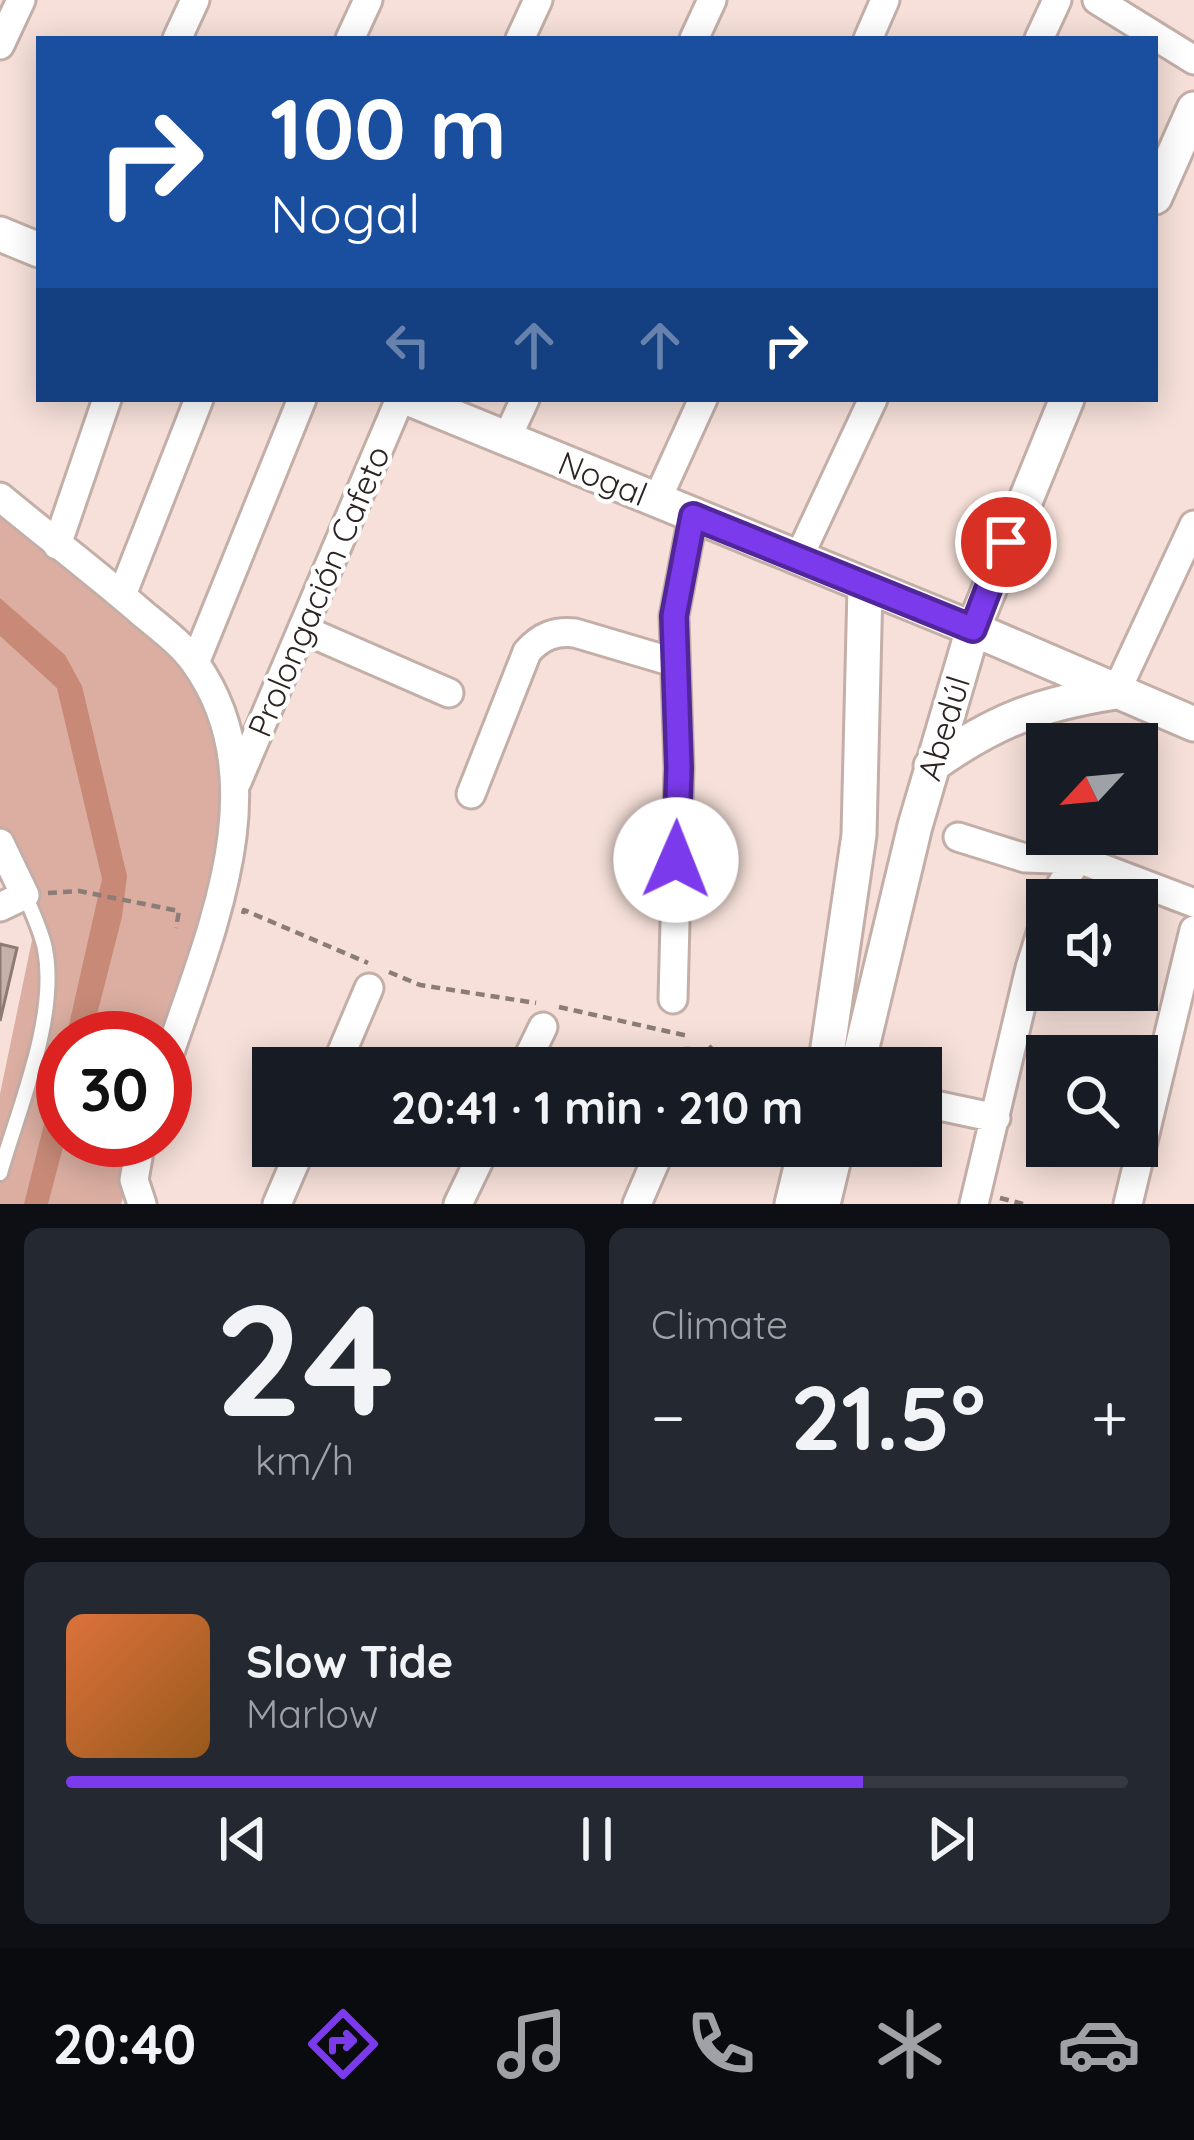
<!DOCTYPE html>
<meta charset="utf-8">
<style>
:root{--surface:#171b24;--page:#242831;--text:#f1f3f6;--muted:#9ea1a6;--line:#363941;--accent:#7c3aed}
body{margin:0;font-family:Quicksand,sans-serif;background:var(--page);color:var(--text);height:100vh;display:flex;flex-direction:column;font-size:45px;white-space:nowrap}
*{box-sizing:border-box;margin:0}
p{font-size:39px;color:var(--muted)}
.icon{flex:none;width:66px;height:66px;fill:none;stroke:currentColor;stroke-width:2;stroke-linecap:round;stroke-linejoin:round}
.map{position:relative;height:1204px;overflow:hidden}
.side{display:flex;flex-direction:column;gap:24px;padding:24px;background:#0d0f14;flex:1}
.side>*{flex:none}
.banner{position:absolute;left:36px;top:36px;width:1122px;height:366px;border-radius:0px;box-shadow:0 6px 30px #0003;background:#1a4fa0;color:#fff;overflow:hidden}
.needle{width:78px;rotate:244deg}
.controls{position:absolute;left:1026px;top:723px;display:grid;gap:24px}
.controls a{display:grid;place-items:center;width:132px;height:132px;border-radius:0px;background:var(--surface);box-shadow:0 6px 30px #0003;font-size:60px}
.speed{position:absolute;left:36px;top:1011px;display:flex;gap:24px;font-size:60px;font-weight:700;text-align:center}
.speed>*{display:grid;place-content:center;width:156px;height:156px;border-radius:50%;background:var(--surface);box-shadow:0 6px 30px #0003;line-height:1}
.speed .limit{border:18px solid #d22;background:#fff;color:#111}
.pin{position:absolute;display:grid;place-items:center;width:102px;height:102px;color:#fff;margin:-51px;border:6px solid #fff;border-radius:50%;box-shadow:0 3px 12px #0007}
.me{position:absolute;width:132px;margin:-66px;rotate:1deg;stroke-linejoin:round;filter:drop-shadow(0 0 9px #0008)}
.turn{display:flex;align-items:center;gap:42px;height:252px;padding:0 36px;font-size:54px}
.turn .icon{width:156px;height:156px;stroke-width:2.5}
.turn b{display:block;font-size:84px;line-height:102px}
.lanes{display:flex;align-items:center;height:114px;padding:0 36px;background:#0003;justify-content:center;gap:60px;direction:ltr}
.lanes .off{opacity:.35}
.big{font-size:90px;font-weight:700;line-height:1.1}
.side .widget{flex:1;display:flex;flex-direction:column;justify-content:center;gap:18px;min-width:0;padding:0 42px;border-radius:18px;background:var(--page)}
.side .dial{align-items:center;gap:0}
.dial b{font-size:156px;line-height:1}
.song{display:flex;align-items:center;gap:36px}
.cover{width:144px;height:144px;border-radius:18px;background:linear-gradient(135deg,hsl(20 70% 55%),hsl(30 70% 35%))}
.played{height:12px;border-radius:6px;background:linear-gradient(90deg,var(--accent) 75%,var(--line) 75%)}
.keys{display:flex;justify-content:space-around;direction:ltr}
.heat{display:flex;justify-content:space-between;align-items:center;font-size:66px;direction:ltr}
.side .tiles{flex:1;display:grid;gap:24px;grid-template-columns:1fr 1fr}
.widget:last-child{grid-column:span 2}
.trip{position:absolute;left:252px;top:1047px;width:690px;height:120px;border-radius:0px;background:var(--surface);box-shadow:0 6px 30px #0003;font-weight:700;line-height:120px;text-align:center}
.menu{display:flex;height:192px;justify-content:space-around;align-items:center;background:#090b0e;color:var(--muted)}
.menu .icon{width:84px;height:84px}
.menu .selected{color:var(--accent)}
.menu b{font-size:54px;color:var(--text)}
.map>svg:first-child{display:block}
.green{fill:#dbaea1}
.water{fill:#c88a77}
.building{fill:#c5b0aa;stroke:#8e7a74;stroke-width:3}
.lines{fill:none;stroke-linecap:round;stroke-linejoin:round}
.service-casing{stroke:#c3aea8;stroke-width:20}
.minor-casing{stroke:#c3aea8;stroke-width:33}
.tertiary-casing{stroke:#c3aea8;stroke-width:39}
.path{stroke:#8b7c78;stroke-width:4.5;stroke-dasharray:9 6;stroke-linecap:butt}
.service{stroke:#fff;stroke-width:14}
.minor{stroke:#fff;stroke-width:27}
.tertiary{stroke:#fff;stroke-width:33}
.route-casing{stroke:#51269a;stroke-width:30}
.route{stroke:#7c3aed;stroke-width:21}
.labels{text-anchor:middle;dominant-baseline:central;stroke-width:9;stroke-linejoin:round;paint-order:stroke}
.street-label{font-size:33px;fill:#2c2422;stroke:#fff}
</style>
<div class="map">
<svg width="1194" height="1204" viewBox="0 0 1194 1204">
<rect width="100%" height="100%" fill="#f6e0d9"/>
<!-- green -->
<path class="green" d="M0,497L122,595L216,703L230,848L165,1038H63V1140H141L121,1204H0V1094L36,921L0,843Z"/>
<!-- water -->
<path class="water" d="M0,598L65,655L82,686L127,876L122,917L91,1038H66L102,879L57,688L0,636Z
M63,1048L65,1140L48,1204H24Z"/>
<!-- building -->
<path class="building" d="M0,944L17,948L0,1021Z"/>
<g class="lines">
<defs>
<path id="service" d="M0,1173C19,1107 58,1017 45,949C41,930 32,912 25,895"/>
<path id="minor" d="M1097,0L1194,60
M177,39L195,0
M350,39L368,0
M520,39L538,0
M694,39L712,0
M868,39L885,0
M1039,39L1057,0
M0,45L21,0
M507,438L525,399
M0,497C47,536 96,573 142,613C160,628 182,644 195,663C282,784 205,944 165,1067
M657,500L703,399
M57,545L107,399
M798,559L873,399
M122,595L199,399
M302,629L449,693
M195,663L302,399
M1116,692L1194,525
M237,782L400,399
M471,794L527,652C541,636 555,631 575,633L673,662
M958,837L1025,858L1081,860L1194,903
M0,843L25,895L0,907
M1053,900C1064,875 1082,858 1095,834
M673,999L679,768L674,616L693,516
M335,1068L369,988
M523,1068L543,1027
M686,1068L687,1063
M921,1102L996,1118
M141,1140L134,1180L142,1204
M277,1204L302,1146
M458,1204L486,1146
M637,1204L662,1146
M974,1204L1030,968L1047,914
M1128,1204L1194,930"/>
<path id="tertiary" d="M1155,197L1194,109
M0,234L39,250
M410,399L973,629L1194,724
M931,766C994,721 1039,704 1116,692
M825,1068L859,835L865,587
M857,1068L915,826L973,629L1067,399
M792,1204L806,1146
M823,1204L837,1146"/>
</defs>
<!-- service casing -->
<use href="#service" class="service-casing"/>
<!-- minor casing -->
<use href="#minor" class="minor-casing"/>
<!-- tertiary casing -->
<use href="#tertiary" class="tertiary-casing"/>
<!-- path -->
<path class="path" d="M48,893L79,891L179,911L176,928
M243,914L244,910L368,963
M389,972L420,985L536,1003
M559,1007L688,1036
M709,1046L722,1059V1068
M1000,1198L1023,1204"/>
<!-- service -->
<use href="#service" class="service"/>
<!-- minor -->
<use href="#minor" class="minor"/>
<!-- tertiary -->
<use href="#tertiary" class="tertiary"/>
</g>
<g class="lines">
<defs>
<path id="route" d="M676,860L679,768L674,616L693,516L973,629L1006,542"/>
</defs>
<!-- route casing -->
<use href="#route" class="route-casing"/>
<!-- route -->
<use href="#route" class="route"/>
</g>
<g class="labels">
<!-- street labels -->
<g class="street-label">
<text transform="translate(603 478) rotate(22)">Nogal</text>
<text transform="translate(318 591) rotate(-67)">Prolongación Cafeto</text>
<text transform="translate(943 728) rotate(-73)">Abedúl</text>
</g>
</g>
</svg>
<div class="controls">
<a><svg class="needle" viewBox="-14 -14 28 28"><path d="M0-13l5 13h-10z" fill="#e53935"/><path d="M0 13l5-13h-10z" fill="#9ea1a6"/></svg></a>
<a><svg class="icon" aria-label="sound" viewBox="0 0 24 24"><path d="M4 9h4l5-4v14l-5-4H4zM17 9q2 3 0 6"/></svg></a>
<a><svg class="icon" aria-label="search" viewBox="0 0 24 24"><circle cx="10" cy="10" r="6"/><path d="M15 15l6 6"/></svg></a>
</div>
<div class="speed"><div class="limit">30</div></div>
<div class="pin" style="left:1006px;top:542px;background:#d93025"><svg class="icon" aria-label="arrive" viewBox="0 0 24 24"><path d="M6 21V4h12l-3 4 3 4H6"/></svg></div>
<svg class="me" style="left:676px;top:860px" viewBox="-20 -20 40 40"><circle r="19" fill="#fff"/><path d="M0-13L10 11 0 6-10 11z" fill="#7c3aed"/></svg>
<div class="trip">20:41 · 1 min · 210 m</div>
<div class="banner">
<div class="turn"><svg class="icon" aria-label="right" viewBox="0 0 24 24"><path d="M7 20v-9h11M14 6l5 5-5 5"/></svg><div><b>100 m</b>Nogal</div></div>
<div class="lanes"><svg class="icon off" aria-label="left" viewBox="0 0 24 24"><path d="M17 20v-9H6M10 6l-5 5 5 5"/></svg><svg class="icon off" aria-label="ahead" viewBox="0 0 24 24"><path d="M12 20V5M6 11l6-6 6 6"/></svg><svg class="icon off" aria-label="ahead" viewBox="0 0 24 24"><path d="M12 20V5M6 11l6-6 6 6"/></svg><svg class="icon" aria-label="right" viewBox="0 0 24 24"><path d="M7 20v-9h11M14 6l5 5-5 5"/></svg></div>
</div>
</div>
<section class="side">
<div class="tiles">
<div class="widget dial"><b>24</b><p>km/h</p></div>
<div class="widget"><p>Climate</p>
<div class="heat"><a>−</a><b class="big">21.5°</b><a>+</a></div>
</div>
<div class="widget">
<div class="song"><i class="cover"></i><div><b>Slow Tide</b><p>Marlow</p></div></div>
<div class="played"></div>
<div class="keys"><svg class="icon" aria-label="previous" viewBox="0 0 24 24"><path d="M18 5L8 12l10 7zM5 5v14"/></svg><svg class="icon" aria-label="pause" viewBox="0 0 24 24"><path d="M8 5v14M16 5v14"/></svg><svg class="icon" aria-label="next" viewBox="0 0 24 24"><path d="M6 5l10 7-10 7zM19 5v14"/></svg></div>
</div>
</div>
</section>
<nav class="menu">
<b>20:40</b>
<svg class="icon selected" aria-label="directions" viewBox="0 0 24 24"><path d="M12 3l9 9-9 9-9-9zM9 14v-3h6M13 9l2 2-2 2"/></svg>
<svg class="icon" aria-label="music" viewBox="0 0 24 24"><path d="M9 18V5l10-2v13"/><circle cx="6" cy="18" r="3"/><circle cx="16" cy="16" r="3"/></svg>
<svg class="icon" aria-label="phone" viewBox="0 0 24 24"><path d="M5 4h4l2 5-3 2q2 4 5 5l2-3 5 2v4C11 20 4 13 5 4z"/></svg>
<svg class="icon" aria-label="climate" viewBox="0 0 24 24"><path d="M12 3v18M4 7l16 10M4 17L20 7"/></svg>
<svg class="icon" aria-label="car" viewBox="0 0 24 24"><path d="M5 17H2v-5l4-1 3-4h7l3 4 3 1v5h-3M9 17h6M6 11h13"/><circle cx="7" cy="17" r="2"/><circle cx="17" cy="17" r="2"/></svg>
</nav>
